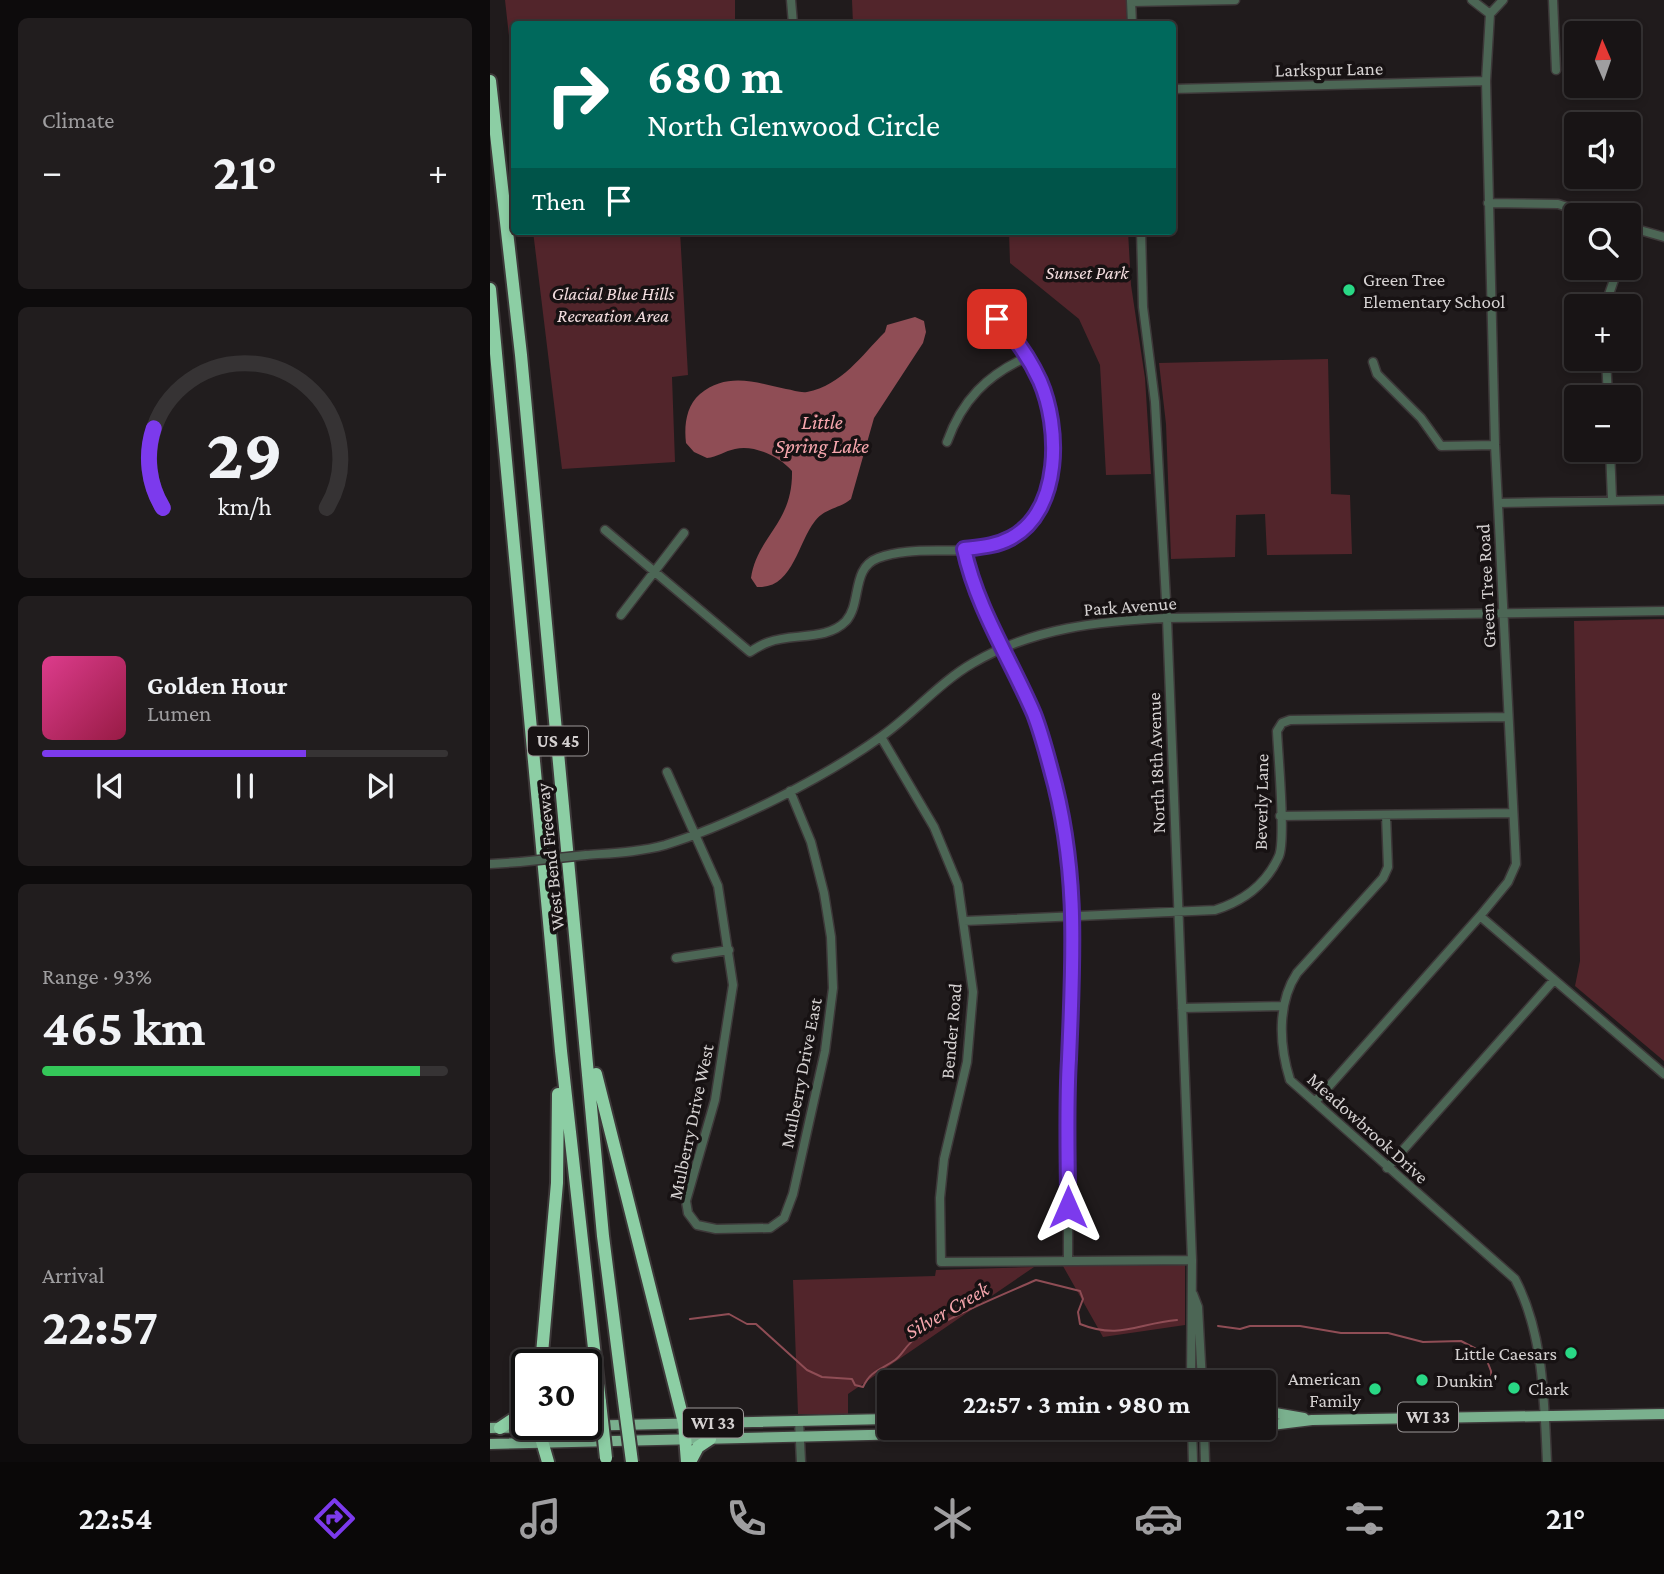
<!DOCTYPE html>
<meta charset="utf-8">
<style>
:root{--surface:#181415;--page:#211d1e;--text:#f1f3f6;--muted:#9f9ea0;--line:#363334;--accent:#7c3aed}
body{margin:0;font-family:"Crimson Pro",serif;background:var(--page);color:var(--text);height:100vh;display:flex;flex-direction:column;font-size:26px;white-space:nowrap}
*{box-sizing:border-box;margin:0}
p{font-size:23px;color:var(--muted)}
.icon{flex:none;width:38px;height:38px;fill:none;stroke:currentColor;stroke-width:2;stroke-linecap:round;stroke-linejoin:round}
.map{position:relative;flex:1;overflow:hidden}
.sheet{display:flex;flex-direction:column;gap:18px;padding:18px;background:#0d0b0c;width:490px}
.sheet>*{flex:none}
.guide{position:absolute;left:21px;top:21px;width:665px;height:214px;border-radius:7px;box-shadow:0 4px 10px #0003,0 0 0 2px var(--line);background:#00695c;color:#fff;overflow:hidden}
.needle{width:46px;rotate:358deg}
.fabs{position:absolute;left:1074px;top:21px;display:grid;gap:14px}
.fabs a{display:grid;place-items:center;width:77px;height:77px;border-radius:7px;background:var(--surface);box-shadow:0 4px 10px #0003,0 0 0 2px var(--line);font-size:35px}
.speed{position:absolute;left:21px;top:1349px;display:flex;gap:14px;font-size:35px;font-weight:700;text-align:center}
.speed>*{display:grid;place-content:center;width:91px;height:91px;border-radius:50%;background:var(--surface);box-shadow:0 4px 10px #0003,0 0 0 2px var(--line);line-height:1}
.speed .limit{border:4px solid #111;border-radius:10px;background:#fff;color:#111}
.pin{position:absolute;display:grid;place-items:center;width:60px;height:60px;color:#fff;margin:-30px;border-radius:14px;box-shadow:0 4px 10px #0006}
.me{position:absolute;width:77px;margin:-38px;rotate:0deg;stroke-linejoin:round;filter:drop-shadow(0 0 5px #0008)}
.turn{display:flex;align-items:center;gap:24px;height:147px;padding:0 21px;font-size:32px}
.turn .icon{width:91px;height:91px;stroke-width:2.5}
.turn b{display:block;font-size:49px;line-height:60px}
.then{display:flex;align-items:center;height:66px;padding:0 21px;background:#0003;gap:14px;font-size:26px}
.big{font-size:52px;font-weight:700;line-height:1.1}
.sheet .card{flex:1;display:flex;flex-direction:column;justify-content:center;gap:10px;min-width:0;padding:0 24px;border-radius:10px;background:var(--page)}
.sheet .dial{align-items:center;gap:0}
.dial svg{height:182px;overflow:visible;fill:none;stroke:var(--line);stroke-width:7;stroke-linecap:round;text-anchor:middle}
.dial text{fill:var(--text);stroke:none}
.song{display:flex;align-items:center;gap:21px}
.cover{width:84px;height:84px;border-radius:10px;background:linear-gradient(135deg,hsl(330 70% 55%),hsl(340 70% 35%))}
.played{height:7px;border-radius:4px;background:linear-gradient(90deg,var(--accent) 65%,var(--line) 65%)}
.keys{display:flex;justify-content:space-around;direction:ltr}
.heat{display:flex;justify-content:space-between;align-items:center;font-size:38px;direction:ltr}
.charge{height:10px;border-radius:5px;background:linear-gradient(90deg,#34c759 93%,var(--line) 0)}
.trip{position:absolute;left:387px;top:1370px;width:399px;height:70px;border-radius:7px;background:var(--surface);box-shadow:0 4px 10px #0003,0 0 0 2px var(--line);font-weight:700;line-height:70px;text-align:center}
.menu{display:flex;height:112px;justify-content:space-around;align-items:center;background:#0a0808;color:var(--muted)}
.menu .icon{width:49px;height:49px}
.menu .on{color:var(--accent)}
.menu b{font-size:32px;color:var(--text)}
main{display:flex;flex:1;min-height:0}
.map>svg:first-child{display:block}
.green{fill:#52252b}
.water{fill:#8f4d55}
.lines{fill:none;stroke-linecap:round;stroke-linejoin:round}
.stream{stroke:#8f4d55;stroke-width:2}
.minor-casing{stroke:#3d3839;stroke-width:11}
.major-casing{stroke:#3d3839;stroke-width:13}
.highway-casing{stroke:#3d3839;stroke-width:16}
.minor{stroke:#4c6655;stroke-width:8}
.major{stroke:#7ab08e;stroke-width:10}
.highway{stroke:#8ccea4;stroke-width:12}
.minor-bridge-casing{stroke:#3d3839;stroke-width:11;stroke-linecap:butt}
.highway-bridge-casing{stroke:#3d3839;stroke-width:16;stroke-linecap:butt}
.minor-bridge{stroke:#4c6655;stroke-width:8}
.highway-bridge{stroke:#8ccea4;stroke-width:12}
.route-casing{stroke:#51269a;stroke-width:18}
.route{stroke:#7c3aed;stroke-width:12}
.poi-dot{fill:#29d885;stroke:#171213;stroke-width:2.5}
.labels{text-anchor:middle;dominant-baseline:central;stroke-width:7;stroke-linejoin:round;paint-order:stroke}
.shield{fill:#171213;stroke:#9c9898;stroke-width:2}
.shield-label{font-size:18px;font-weight:bold;fill:#d5d1d1}
.street-label{font-size:19px;fill:#d5d1d1;stroke:#171213}
.park-label{font-size:19px;font-style:italic;fill:#f3dddf;stroke:#171213}
.poi-label{font-size:19px;fill:#d5d1d1;stroke:#171213;text-anchor:start}
.water-label{font-size:21px;font-style:italic;fill:#f7a7ae;stroke:#171213}
</style>
<main>
<section class="sheet">
<div class="card"><p>Climate</p>
<div class="heat"><a>−</a><b class="big">21°</b><a>+</a></div>
</div>
<div class="card dial"><svg viewBox="0 0 100 80">
<path d="M14 69A42 42 0 1 1 86 69"/>
<path d="M14 69A42 42 0 0 1 10 34" stroke="#7c3aed"/>
<text x="50" y="56" font-size="32" font-weight="700">29</text>
<text x="50" y="72" font-size="11">km/h</text>
</svg></div>
<div class="card">
<div class="song"><i class="cover"></i><div><b>Golden Hour</b><p>Lumen</p></div></div>
<div class="played"></div>
<div class="keys"><svg class="icon" aria-label="previous" viewBox="0 0 24 24"><path d="M18 5L8 12l10 7zM5 5v14"/></svg><svg class="icon" aria-label="pause" viewBox="0 0 24 24"><path d="M8 5v14M16 5v14"/></svg><svg class="icon" aria-label="next" viewBox="0 0 24 24"><path d="M6 5l10 7-10 7zM19 5v14"/></svg></div>
</div>
<div class="card"><p>Range · 93%</p><b class="big">465 km</b><div class="charge"></div></div>
<div class="card"><p>Arrival</p><b class="big">22:57</b></div>
</section>
<div class="map">
<svg width="1174" height="1462" viewBox="0 0 1174 1462">
<rect width="100%" height="100%" fill="#201b1c"/>
<!-- green -->
<path class="green" d="M15,0H245V24H24V81Z
M362,0H636L637,24H363Z
M43,231H190L198,375L182,377L185,462L72,469Z
M519,231H638L641,285L655,378L661,474L616,475L610,365L589,319L520,263Z
M838,359L841,494L860,495L862,554L777,555L775,514L746,515L745,557L681,559L676,424L669,363Z
M1174,619V1061L1085,986L1090,961L1084,621Z
M695,1265V1325L613,1337L573,1266Z
M544,1267L358,1394V1414H308L303,1280L445,1276L446,1270Z"/>
<!-- water -->
<path class="water" d="M425,317L434,321L436,332L433,343L384,418L361,499C349,509 335,508 325,521C307,544 303,589 267,587L261,578C267,536 303,524 302,471C290,457 264,444 245,449C235,451 227,457 217,458L204,452L196,443C194,426 196,406 210,394C237,372 265,382 296,389C303,390 310,393 317,392C352,385 371,356 395,332L397,325Z"/>
<g class="lines">
<!-- stream -->
<path class="stream" d="M200,1319L239,1314L257,1324H266L317,1370L332,1377L362,1379L365,1385L373,1387C381,1370 391,1370 405,1360C412,1355 416,1345 424,1340C462,1315 505,1298 546,1280L590,1291L593,1299L588,1312L590,1324C630,1340 649,1323 687,1320
M728,1326L750,1329L760,1326H810L851,1333H898L933,1342L971,1341L994,1353L1001,1371L1002,1388"/>
<defs>
<path id="minor" d="M301,0L303,24
M641,0L642,24
M982,0L1000,14
M1063,0L1066,70
M641,2L745,0
M682,89L996,81
M998,203L1068,204L1103,215
M1139,227L1174,237
M651,231L653,307L665,402L677,618L702,1260L701,1382
M1115,306L1128,268
M1116,359L1118,397
M883,362L887,374L931,418L951,446L1005,445
M457,442C472,400 497,375 537,357
M1120,450L1122,499
M1008,503L1174,500
M115,530L260,652C266,648 273,644 279,642C302,633 337,641 356,621C372,603 361,568 388,558C425,544 467,557 504,544C562,524 569,463 557,411C555,401 554,389 549,380C535,350 515,327 493,303
M474,549C492,629 545,695 563,775C571,814 581,855 584,895C587,952 579,1008 578,1065C578,1130 578,1195 578,1261
M131,615L194,533
M391,737L444,827L468,885L483,992L477,1062L454,1159L450,1198L451,1262L702,1260
M177,772L228,886L243,985L225,1100L196,1201L198,1213L207,1225L226,1229L280,1228L294,1218L303,1194L335,1051L343,988L341,937L334,893L321,842L300,791
M896,815L898,867L893,878L807,973C787,1003 789,1045 800,1080L1025,1279C1054,1334 1054,1401 1057,1462
M790,816L1023,813
M96,855C122,853 150,852 175,845C243,824 334,778 392,736C423,714 450,682 483,663C543,628 609,621 677,618L1174,611
M0,864L30,862
M990,916L1174,1074
M474,921L725,910C754,901 776,885 789,856C796,839 788,754 787,731L792,723L800,720L1018,717
M186,958L239,950
M692,1008L792,1006
M825,1102L990,916L1018,882L1026,864L1005,445L996,81L1000,14L1013,0
M897,1168L1064,980
M703,1294L708,1307L712,1382
M309,1421L311,1462
M702,1428L703,1462
M714,1428L715,1462"/>
<path id="major" d="M774,1411L814,1418
M774,1426L822,1420L1174,1414
M0,1428L399,1419
M0,1444L678,1428"/>
<path id="highway" d="M0,81L31,355L113,1236L134,1401
M0,289L71,1051L110,1402
M106,1074L194,1423L197,1462
M51,1365L67,1183L68,1094
M47,1424L58,1462
M10,1428L37,1410
M200,1462L208,1447L220,1439"/>
</defs>
<!-- minor casing -->
<use href="#minor" class="minor-casing"/>
<!-- major casing -->
<use href="#major" class="major-casing"/>
<!-- highway casing -->
<use href="#highway" class="highway-casing"/>
<!-- minor -->
<use href="#minor" class="minor"/>
<!-- major -->
<use href="#major" class="major"/>
<!-- highway -->
<use href="#highway" class="highway"/>
<defs>
<path id="minor-bridge" d="M30,862L96,855"/>
<path id="highway-bridge" d="M134,1401L142,1462
M110,1402L116,1458"/>
</defs>
<!-- minor-bridge casing -->
<use href="#minor-bridge" class="minor-bridge-casing"/>
<!-- highway-bridge casing -->
<use href="#highway-bridge" class="highway-bridge-casing"/>
<!-- minor-bridge -->
<use href="#minor-bridge" class="minor-bridge"/>
<!-- highway-bridge -->
<use href="#highway-bridge" class="highway-bridge"/>
</g>
<g class="lines">
<defs>
<path id="route" d="M507,319C525,337 539,357 550,381C570,427 572,510 521,538C506,546 491,547 474,549C487,609 520,658 544,714C551,732 556,751 561,770C589,869 583,958 579,1059C576,1108 578,1158 578,1207"/>
</defs>
<!-- route casing -->
<use href="#route" class="route-casing"/>
<!-- route -->
<use href="#route" class="route"/>
</g>
<!-- markers -->
<g class="poi-dot">
<circle cx="859" cy="290" r="7"/>
<circle cx="1081" cy="1353" r="7"/>
<circle cx="932" cy="1380" r="7"/>
<circle cx="1024" cy="1388" r="7"/>
<circle cx="885" cy="1389" r="7"/>
</g>
<g class="labels">
<!-- shield labels -->
<g class="shield">
<rect x="38" y="726.5" width="60" height="29" rx="5"/>
<rect x="908" y="1402.5" width="60" height="29" rx="5"/>
<rect x="193" y="1408.5" width="60" height="29" rx="5"/>
</g>
<g class="shield-label">
<text x="68" y="741">US 45</text>
<text x="938" y="1417">WI 33</text>
<text x="223" y="1423">WI 33</text>
</g>
<!-- street labels -->
<g class="street-label">
<text transform="translate(839 69) rotate(-1)">Larkspur Lane</text>
<text transform="translate(996 586) rotate(-93)">Green Tree Road</text>
<text transform="translate(640 606) rotate(-4)">Park Avenue</text>
<text transform="translate(666 763) rotate(-92)">North 18th Avenue</text>
<text transform="translate(771 802) rotate(-89)">Beverly Lane</text>
<text transform="translate(60 857) rotate(-96)">West Bend Freeway</text>
<text transform="translate(461 1031) rotate(-85)">Bender Road</text>
<text transform="translate(311 1073) rotate(-79)">Mulberry Drive East</text>
<text transform="translate(201 1122) rotate(-78)">Mulberry Drive West</text>
<text transform="translate(878 1128) rotate(42)">Meadowbrook Drive</text>
</g>
<!-- park labels -->
<g class="park-label">
<text x="597" y="272">Sunset Park</text>
<text x="123" y="293">Glacial Blue Hills<tspan x="123" dy="22">Recreation Area</tspan></text>
</g>
<!-- poi labels -->
<g class="poi-label">
<text x="873" y="279">Green Tree<tspan x="873" dy="22">Elementary School</tspan></text>
<text x="1067" y="1353" text-anchor="end">Little Caesars</text>
<text x="871" y="1378" text-anchor="end">American<tspan x="871" dy="22">Family</tspan></text>
<text x="946" y="1380">Dunkin'</text>
<text x="1038" y="1388">Clark</text>
</g>
<!-- water labels -->
<g class="water-label">
<text x="332" y="422">Little<tspan x="332" dy="24">Spring Lake</tspan></text>
<text transform="translate(457 1310) rotate(-30)">Silver Creek</text>
</g>
</g>
</svg>
<div class="fabs">
<a><svg class="needle" viewBox="-14 -14 28 28"><path d="M0-13l5 13h-10z" fill="#e53935"/><path d="M0 13l5-13h-10z" fill="#9f9ea0"/></svg></a>
<a><svg class="icon" aria-label="sound" viewBox="0 0 24 24"><path d="M4 9h4l5-4v14l-5-4H4zM17 9q2 3 0 6"/></svg></a>
<a><svg class="icon" aria-label="search" viewBox="0 0 24 24"><circle cx="10" cy="10" r="6"/><path d="M15 15l6 6"/></svg></a>
<a>+</a>
<a>−</a>
</div>
<div class="speed"><div class="limit">30</div></div>
<div class="pin" style="left:507px;top:319px;background:#d93025"><svg class="icon" aria-label="arrive" viewBox="0 0 24 24"><path d="M6 21V4h12l-3 4 3 4H6"/></svg></div>
<svg class="me" style="left:578px;top:1207px" viewBox="-20 -20 40 40"><path d="M0-17L14 15 0 8-14 15z" fill="#7c3aed" stroke="#fff" stroke-width="4"/></svg>
<div class="trip">22:57 · 3 min · 980 m</div>
<div class="guide">
<div class="turn"><svg class="icon" aria-label="right" viewBox="0 0 24 24"><path d="M7 20v-9h11M14 6l5 5-5 5"/></svg><div><b>680 m</b>North Glenwood Circle</div></div>
<div class="then">Then<svg class="icon" aria-label="arrive" viewBox="0 0 24 24"><path d="M6 21V4h12l-3 4 3 4H6"/></svg></div>
</div>
</div>
</main>
<nav class="menu">
<b>22:54</b>
<svg class="icon on" aria-label="directions" viewBox="0 0 24 24"><path d="M12 3l9 9-9 9-9-9zM9 14v-3h6M13 9l2 2-2 2"/></svg>
<svg class="icon" aria-label="music" viewBox="0 0 24 24"><path d="M9 18V5l10-2v13"/><circle cx="6" cy="18" r="3"/><circle cx="16" cy="16" r="3"/></svg>
<svg class="icon" aria-label="phone" viewBox="0 0 24 24"><path d="M5 4h4l2 5-3 2q2 4 5 5l2-3 5 2v4C11 20 4 13 5 4z"/></svg>
<svg class="icon" aria-label="climate" viewBox="0 0 24 24"><path d="M12 3v18M4 7l16 10M4 17L20 7"/></svg>
<svg class="icon" aria-label="car" viewBox="0 0 24 24"><path d="M5 17H2v-5l4-1 3-4h7l3 4 3 1v5h-3M9 17h6M6 11h13"/><circle cx="7" cy="17" r="2"/><circle cx="17" cy="17" r="2"/></svg>
<svg class="icon" aria-label="filters" viewBox="0 0 24 24"><path d="M4 7h16M4 17h16"/><circle cx="9" cy="7" r="2"/><circle cx="15" cy="17" r="2"/></svg>
<b>21°</b>
</nav>
